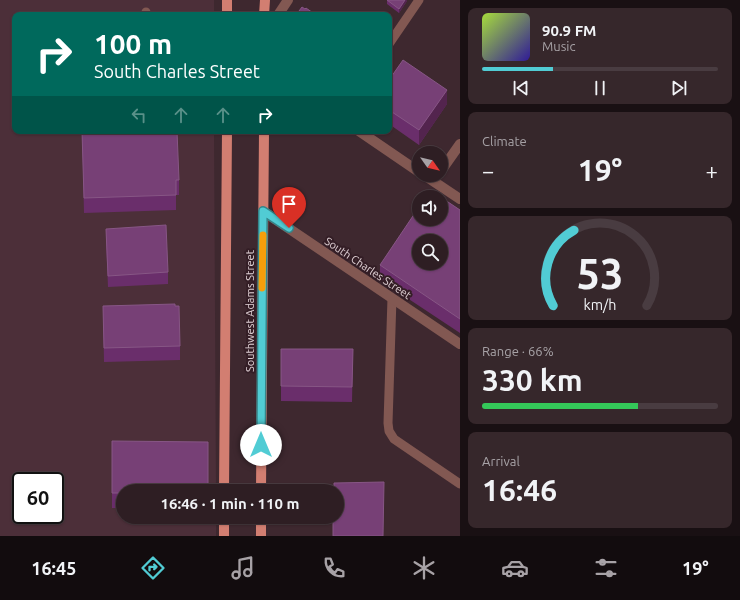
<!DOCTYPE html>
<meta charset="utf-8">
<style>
:root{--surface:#2e1e23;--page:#36272b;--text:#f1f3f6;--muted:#a7a2a6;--line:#493c41;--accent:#51ccd4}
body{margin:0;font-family:Ubuntu,sans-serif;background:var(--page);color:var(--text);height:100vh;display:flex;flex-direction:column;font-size:15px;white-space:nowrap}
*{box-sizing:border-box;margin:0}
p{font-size:13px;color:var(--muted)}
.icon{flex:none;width:22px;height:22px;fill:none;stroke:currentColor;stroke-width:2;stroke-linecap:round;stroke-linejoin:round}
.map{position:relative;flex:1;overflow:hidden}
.panel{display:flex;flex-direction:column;gap:8px;padding:8px;background:#191013;width:280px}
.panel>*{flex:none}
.hud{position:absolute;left:12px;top:12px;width:380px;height:122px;border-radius:8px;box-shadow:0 1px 3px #0004,0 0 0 1px var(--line);background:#00695c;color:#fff;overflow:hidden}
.needle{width:26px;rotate:124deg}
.tools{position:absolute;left:412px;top:146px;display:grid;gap:8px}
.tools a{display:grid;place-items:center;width:36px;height:36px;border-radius:50%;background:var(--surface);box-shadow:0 1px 3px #0004,0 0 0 1px var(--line);font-size:20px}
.speed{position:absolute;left:12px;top:472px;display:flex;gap:8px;font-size:20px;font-weight:700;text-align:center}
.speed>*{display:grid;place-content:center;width:52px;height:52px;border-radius:50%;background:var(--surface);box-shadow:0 1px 3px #0004,0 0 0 1px var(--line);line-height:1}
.speed .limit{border:2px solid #111;border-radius:6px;background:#fff;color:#111}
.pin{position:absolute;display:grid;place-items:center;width:34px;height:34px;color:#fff;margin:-41px -17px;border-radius:50% 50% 50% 0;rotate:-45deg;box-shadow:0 0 4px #0007}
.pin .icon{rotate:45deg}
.me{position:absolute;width:44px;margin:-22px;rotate:0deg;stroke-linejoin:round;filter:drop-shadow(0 0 3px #0008)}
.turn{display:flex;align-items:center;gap:14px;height:84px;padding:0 16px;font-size:18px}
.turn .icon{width:52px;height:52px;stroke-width:2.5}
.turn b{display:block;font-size:28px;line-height:34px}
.lanes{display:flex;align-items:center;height:38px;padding:0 16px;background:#0003;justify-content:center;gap:20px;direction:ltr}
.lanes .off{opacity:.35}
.big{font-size:30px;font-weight:600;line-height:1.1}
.panel .card{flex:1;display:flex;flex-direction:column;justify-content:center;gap:6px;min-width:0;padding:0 14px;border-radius:8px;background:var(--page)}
.panel .dial{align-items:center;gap:0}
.dial svg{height:104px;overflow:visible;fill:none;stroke:var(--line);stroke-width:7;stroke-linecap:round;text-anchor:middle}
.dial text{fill:var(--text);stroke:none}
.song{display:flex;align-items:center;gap:12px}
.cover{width:48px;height:48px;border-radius:6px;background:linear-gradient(135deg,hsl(80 70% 55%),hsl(250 70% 35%))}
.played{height:4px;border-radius:2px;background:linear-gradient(90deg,var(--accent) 30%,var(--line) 30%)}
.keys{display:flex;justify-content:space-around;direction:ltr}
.heat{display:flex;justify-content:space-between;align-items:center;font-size:22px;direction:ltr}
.charge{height:6px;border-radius:3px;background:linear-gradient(90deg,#34c759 66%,var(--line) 0)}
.trip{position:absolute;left:116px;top:484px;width:228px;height:40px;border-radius:20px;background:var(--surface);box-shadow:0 1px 3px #0004,0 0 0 1px var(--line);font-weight:600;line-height:40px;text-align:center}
.menu{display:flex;height:64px;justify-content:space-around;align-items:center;background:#120c0e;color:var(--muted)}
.menu .icon{width:28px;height:28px}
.menu .on{color:var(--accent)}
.menu b{font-size:18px;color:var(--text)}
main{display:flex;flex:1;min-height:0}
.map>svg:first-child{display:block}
.built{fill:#4c2f39;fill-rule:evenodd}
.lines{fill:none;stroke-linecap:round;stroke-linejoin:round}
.lane{stroke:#825852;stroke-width:9}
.street{stroke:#825852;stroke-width:10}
.primary{stroke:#d27e71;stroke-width:10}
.wall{fill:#6a2e6b}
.shaded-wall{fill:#53244e}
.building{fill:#774076;stroke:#875685;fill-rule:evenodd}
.route-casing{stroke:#35858a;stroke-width:10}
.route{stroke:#51ccd4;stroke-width:7}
.slow{stroke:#f59e0b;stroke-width:7}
.labels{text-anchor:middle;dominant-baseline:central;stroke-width:4;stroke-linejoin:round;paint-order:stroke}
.street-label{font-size:11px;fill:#e0d1d5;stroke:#341e26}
</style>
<main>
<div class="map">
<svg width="460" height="536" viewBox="0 0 460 536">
<rect width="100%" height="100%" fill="#3e282f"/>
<!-- built -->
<path class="built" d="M0,0H214V15H15V131H214L216,491H123V517H216V536H0ZM21,481H55V515H21Z"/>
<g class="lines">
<!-- lane -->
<path class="lane" d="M146,12V15
M389,44L419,0
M392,298L388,423L389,431L394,439L460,484"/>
<!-- street -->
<path class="street" d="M278,15L288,0
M359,131L419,172
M441,171L460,144
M424,175L460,199
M263,211L460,344"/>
<!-- primary -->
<path class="primary" d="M227,0V15
M264,15L265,0
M224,491L227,131
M261,491L264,131
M224,536V517
M261,536V517"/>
</g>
<!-- wall -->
<path class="wall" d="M387,0H407V1L399,13L387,4Z
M389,80L447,104L419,145L389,124Z
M82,131L179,180V195H176V210L84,213Z
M460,210V333L380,280V265Z
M106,229L168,272V284L108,287L106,240Z
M103,306L180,346V360L104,362Z
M281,349H353L352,402L281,401Z
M112,441L123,491V508H112Z"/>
<!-- shaded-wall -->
<path class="shaded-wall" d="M405,0H407V1L399,13V9Z
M447,90V104L419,145V130Z"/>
<!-- building -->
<path class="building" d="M387,0H405L399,9Z
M302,7L305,9L306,8L316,15H296Z
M403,60L447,90L419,130L389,110V80Z
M82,131H177L179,180H176V195L84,198Z
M430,190L460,210V319L380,265L419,207V219H441V197H426ZM419,241H441V263H419Z
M166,225L168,272L108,276L106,229Z
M175,304V306H179L180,346L104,348L103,306Z
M281,349H353L352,387L281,386Z
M112,441L208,442V491H123V493H112Z
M384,482L383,536H333V517H337V491H334V483Z"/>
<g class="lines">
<defs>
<path id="route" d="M261,445L263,211L289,228"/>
</defs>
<!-- route casing -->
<use href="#route" class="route-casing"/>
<!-- route -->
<use href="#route" class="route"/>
<!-- slow -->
<path class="slow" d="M262,288L263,235"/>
</g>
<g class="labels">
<!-- street labels -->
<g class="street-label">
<text transform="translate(368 268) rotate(34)">South Charles Street</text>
<text transform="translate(250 311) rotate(-90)">Southwest Adams Street</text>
</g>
</g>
</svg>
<div class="tools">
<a><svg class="needle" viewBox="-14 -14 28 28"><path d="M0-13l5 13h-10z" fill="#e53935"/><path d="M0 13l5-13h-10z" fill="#a7a2a6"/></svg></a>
<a><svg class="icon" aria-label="sound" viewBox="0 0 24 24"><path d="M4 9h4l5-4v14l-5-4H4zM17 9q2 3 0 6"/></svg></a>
<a><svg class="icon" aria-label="search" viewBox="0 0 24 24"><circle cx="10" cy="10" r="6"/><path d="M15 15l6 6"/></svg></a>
</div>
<div class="speed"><div class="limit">60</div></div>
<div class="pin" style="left:289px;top:228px;background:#d93025"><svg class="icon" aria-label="arrive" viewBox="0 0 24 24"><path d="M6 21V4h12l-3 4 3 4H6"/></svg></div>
<svg class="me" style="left:261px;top:445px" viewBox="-20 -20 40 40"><circle r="19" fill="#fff"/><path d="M0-13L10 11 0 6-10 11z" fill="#51ccd4"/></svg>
<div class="trip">16:46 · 1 min · 110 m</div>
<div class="hud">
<div class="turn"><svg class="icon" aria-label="right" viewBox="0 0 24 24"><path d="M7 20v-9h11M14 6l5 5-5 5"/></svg><div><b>100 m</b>South Charles Street</div></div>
<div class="lanes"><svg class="icon off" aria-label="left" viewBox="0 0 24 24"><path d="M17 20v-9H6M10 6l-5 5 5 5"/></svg><svg class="icon off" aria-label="ahead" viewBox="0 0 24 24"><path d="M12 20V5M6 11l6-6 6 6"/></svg><svg class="icon off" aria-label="ahead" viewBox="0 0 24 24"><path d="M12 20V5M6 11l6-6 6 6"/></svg><svg class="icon" aria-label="right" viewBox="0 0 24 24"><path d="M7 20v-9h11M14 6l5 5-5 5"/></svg></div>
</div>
</div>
<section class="panel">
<div class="card">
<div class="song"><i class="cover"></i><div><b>90.9 FM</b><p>Music</p></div></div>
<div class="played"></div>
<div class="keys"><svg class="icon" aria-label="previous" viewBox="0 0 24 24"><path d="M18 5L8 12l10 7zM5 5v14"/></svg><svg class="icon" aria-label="pause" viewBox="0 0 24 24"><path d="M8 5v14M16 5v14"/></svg><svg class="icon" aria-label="next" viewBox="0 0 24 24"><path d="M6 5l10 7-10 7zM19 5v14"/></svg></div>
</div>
<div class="card"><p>Climate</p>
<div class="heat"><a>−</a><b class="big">19°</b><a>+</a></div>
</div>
<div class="card dial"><svg viewBox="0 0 100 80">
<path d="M14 69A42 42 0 1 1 86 69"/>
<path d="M14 69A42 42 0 0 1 30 11" stroke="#51ccd4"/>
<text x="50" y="56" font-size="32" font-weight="700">53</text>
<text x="50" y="72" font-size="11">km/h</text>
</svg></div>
<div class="card"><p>Range · 66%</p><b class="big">330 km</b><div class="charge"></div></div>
<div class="card"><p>Arrival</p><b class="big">16:46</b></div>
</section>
</main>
<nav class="menu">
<b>16:45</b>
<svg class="icon on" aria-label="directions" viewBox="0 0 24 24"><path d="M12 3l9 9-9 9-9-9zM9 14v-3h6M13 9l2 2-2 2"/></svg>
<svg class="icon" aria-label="music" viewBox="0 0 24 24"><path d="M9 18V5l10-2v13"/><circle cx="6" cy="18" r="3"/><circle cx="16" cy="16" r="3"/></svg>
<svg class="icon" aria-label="phone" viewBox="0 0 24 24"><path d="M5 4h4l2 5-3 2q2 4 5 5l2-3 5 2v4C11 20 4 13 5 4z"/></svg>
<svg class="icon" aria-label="climate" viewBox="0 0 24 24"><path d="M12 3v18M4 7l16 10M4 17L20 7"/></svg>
<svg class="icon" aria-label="car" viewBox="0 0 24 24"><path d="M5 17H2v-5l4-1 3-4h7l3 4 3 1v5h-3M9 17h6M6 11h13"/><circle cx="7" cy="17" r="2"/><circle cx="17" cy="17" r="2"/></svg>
<svg class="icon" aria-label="filters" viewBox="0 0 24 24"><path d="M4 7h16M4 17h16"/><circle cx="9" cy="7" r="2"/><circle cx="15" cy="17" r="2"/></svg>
<b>19°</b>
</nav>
